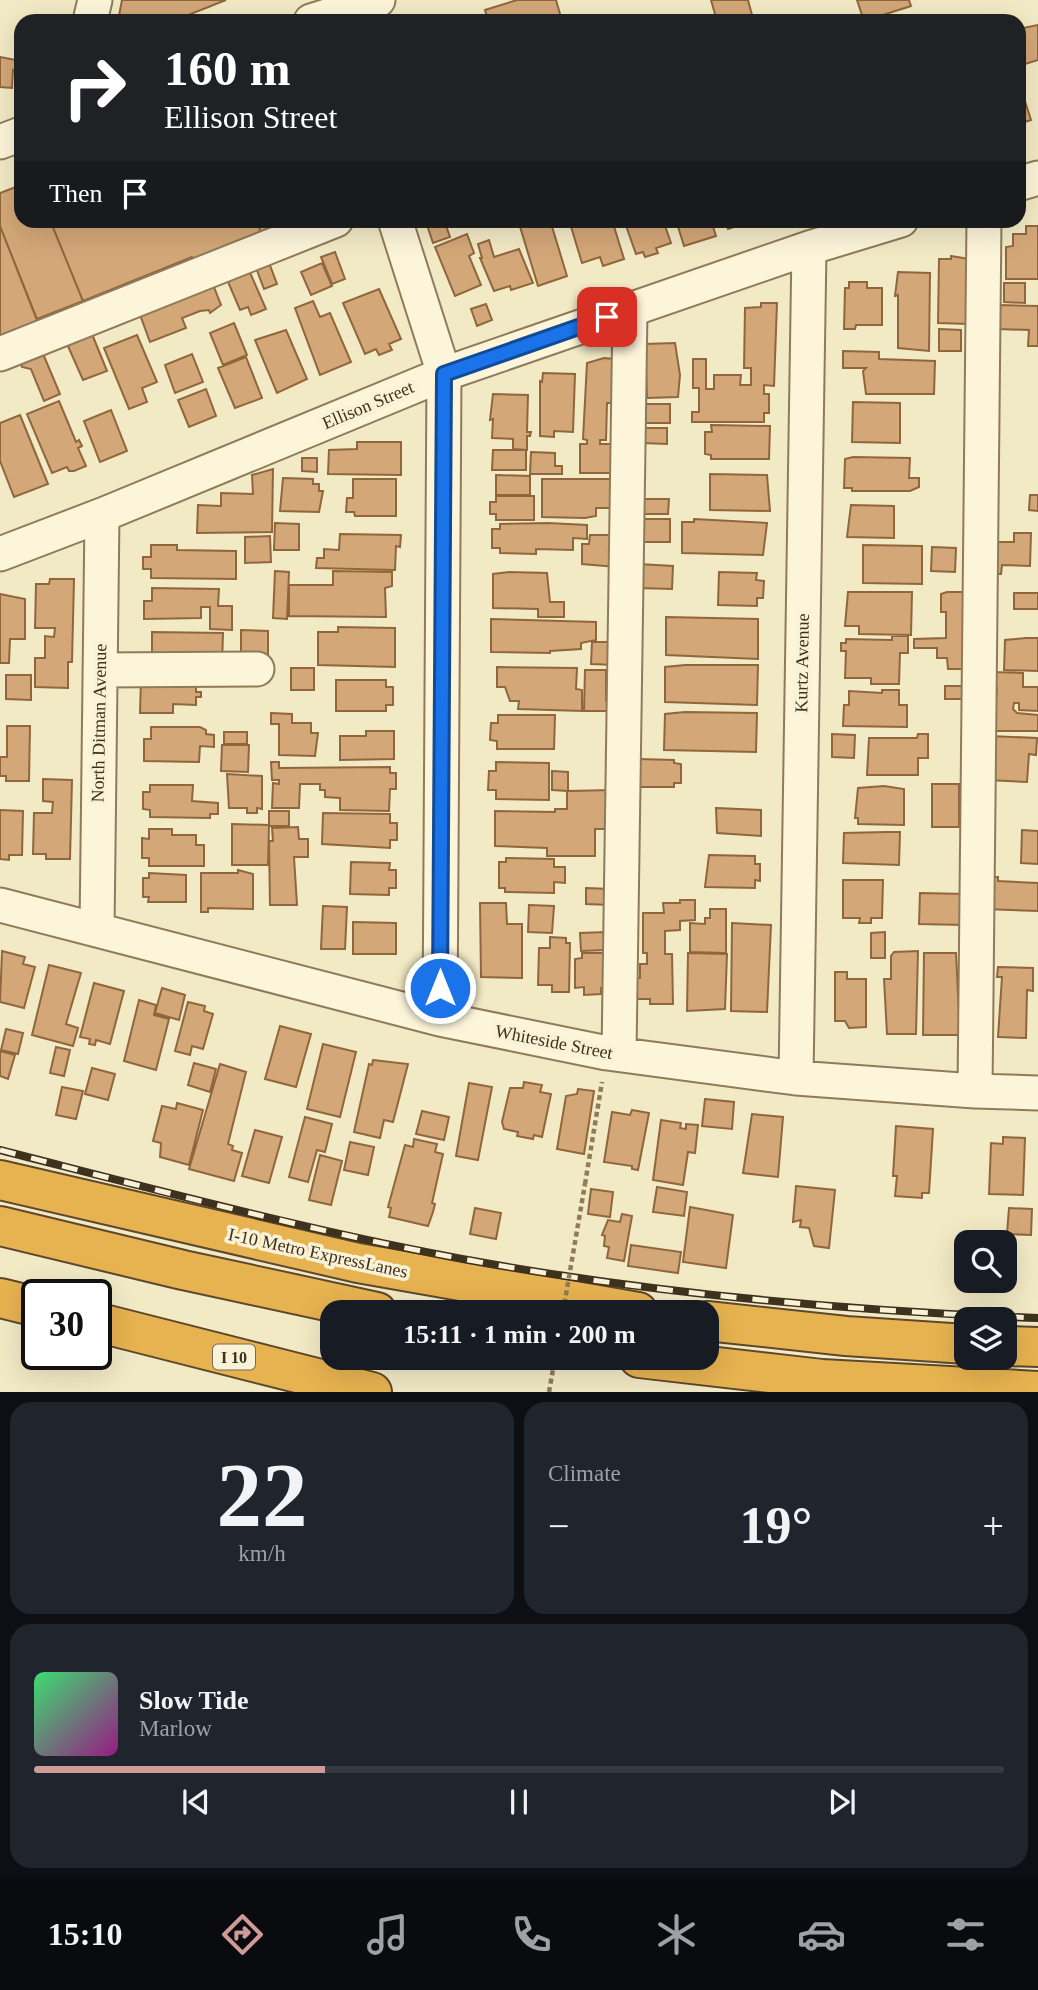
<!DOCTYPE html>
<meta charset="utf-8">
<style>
:root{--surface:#171b24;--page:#20242c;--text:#f1f3f6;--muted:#9ea1a6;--line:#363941;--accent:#ce9b98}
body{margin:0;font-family:"Times New Roman",serif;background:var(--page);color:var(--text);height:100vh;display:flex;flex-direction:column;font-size:26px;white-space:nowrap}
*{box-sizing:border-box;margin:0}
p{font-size:23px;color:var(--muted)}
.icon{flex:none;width:38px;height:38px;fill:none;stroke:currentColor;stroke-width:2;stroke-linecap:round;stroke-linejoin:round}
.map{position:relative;height:1392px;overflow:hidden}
.side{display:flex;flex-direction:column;gap:10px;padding:10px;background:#0d0f14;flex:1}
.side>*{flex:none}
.top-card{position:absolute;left:14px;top:14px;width:1012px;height:214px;border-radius:21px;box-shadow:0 7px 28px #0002;background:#202124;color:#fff;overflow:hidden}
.tools{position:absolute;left:954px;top:1230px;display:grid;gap:14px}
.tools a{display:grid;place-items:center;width:63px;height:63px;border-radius:14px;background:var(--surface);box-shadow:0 7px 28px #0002;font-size:35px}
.speed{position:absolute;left:21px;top:1279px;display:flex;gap:14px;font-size:35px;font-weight:700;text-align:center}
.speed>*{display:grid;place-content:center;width:91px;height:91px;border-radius:50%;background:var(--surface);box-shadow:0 7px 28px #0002;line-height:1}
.speed .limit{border:4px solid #111;border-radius:10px;background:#fff;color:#111}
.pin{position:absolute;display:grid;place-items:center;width:60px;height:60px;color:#fff;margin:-30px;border-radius:14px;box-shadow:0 4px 10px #0006}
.me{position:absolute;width:77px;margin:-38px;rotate:0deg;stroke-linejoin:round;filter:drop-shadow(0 0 5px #0008)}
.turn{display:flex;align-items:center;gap:24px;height:147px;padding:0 35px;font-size:32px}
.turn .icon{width:91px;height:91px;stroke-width:2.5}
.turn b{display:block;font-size:49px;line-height:60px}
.then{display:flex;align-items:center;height:66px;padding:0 35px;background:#0003;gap:14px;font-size:26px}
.big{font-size:52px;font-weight:700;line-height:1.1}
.side .card{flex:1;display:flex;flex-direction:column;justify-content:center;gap:10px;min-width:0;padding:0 24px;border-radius:21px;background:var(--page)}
.side .dial{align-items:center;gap:0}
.dial b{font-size:91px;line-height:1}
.song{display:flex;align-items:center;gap:21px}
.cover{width:84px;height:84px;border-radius:10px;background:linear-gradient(135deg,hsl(140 70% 55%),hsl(310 70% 35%))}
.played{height:7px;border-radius:4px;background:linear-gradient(90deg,var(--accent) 30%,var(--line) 30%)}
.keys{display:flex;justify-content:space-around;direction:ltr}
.heat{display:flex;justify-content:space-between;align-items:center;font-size:38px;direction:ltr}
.side .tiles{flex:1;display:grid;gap:10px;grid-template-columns:1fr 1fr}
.card:last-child{grid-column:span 2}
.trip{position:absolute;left:320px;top:1300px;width:399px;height:70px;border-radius:21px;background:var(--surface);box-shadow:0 7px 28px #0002;font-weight:700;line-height:70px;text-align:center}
.tabs{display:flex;height:112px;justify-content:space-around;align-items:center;background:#090b0e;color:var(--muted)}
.tabs .icon{width:49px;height:49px}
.tabs .active{color:var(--accent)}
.tabs b{font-size:32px;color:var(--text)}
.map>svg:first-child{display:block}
.building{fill:#d3a778;stroke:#90663d;stroke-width:2}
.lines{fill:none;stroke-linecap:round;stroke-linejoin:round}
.minor-casing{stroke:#8f7b59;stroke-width:37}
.highway-casing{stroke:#5d482d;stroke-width:42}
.path{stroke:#8f7b59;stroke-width:4.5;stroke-dasharray:5 3.5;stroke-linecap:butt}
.minor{stroke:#fcf5da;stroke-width:33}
.highway{stroke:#e7b350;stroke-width:38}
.rail-casing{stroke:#3e311e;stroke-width:8}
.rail{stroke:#f9f2d6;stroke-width:5;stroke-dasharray:16;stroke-linecap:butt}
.path-bridge{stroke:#8f7b59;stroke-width:4.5;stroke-dasharray:5 3.5;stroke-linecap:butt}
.route-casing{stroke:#114b97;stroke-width:18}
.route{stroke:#1a73e8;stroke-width:12}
.labels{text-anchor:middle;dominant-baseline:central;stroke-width:7;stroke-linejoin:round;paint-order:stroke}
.shield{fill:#f9f2d6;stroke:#766b55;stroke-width:2}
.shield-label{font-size:16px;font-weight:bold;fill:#3e311e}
.street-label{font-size:18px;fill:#3e311e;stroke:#f9f2d6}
</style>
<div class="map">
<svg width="1038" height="1392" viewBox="0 0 1038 1392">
<rect width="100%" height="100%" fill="#f2e9c5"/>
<!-- building -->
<path class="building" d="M122,0H226L173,21H118Z
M517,0H556L562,21H488L485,10Z
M711,0H748L752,15L733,21H717Z
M857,0H909L911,6L864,21Z
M1038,25V60L1019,66L1018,29Z
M0,57L21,61V71L13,70L12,88L0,87Z
M1018,79L1031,120L1018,124Z
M21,185V220H50L83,301L37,319L0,226V193Z
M50,220H256L264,240L197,267L192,257L83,301Z
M256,220H306L264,240Z
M444,220L450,237L433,243L426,222Z
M518,220H550L567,276L538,286Z
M569,220H612L624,259L603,266L600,257L582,263Z
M624,220H663L671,243L656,248L658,253L645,257L643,252L636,254Z
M676,220H711L716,236L684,246Z
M725,220H756L728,229Z
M0,226L40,328L0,344Z
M1026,226H1038V279H1006V247L1013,246V234H1026Z
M467,234L474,253L469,256L481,285L455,296L435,247Z
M489,240L494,257L519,249L533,283L511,290L510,286L494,291L480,258H482L478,244Z
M335,252L345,279L332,284L321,257Z
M951,256L970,259L969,324L938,323L939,259H951Z
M268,260L277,284L264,289L255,265Z
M322,263L332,286L311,295L301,272Z
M248,268L266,309L251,315L248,307L240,310L226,277Z
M898,272L930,273L929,351L898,348V295L895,296Z
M212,282L221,305L210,313L209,310L200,311L182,318L186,328L150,342L139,312Z
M849,282H867V288H882V325H856L855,329H844L845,288H849Z
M1004,283H1025V303L1004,302Z
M379,289L401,339L389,344L392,350L379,355L376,349L365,354L343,303Z
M313,301L320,317L330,313L351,362L320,375L295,308Z
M761,303H777L774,386L764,385V394H769V413H764V422H692V412H699V388H693V359H706V389H714V375H741L740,385H751V368H744L745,308L761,307Z
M486,304L492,320L477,326L471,309Z
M998,305L1038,306V346H1028L1029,330L998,329Z
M234,323L247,355L223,365L210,333Z
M939,329L961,330V351H939Z
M286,330L307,379L277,393L255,340Z
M92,334L107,371L83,380L67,344Z
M137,335L157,382L142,388L147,402L129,409L104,348Z
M675,343L680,375L678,397L647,398L645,344Z
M41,349L60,394L44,401L31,369L22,367L19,359Z
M843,351L879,352V359L935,361L934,394H866L863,371L866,368H843Z
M192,354L203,382L175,393L165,365Z
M246,357L262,398L235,408L218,368Z
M604,358L614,359L618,403H607L606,440H600V444H619L613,473H580V444H587V440L583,439L587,363Z
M543,373L575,374L573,432L554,431V437L540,436V381L542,382Z
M206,389L216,416L189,427L178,400Z
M493,394L528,395L527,432H531L530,436H527V450L513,449V439L492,438L493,419L490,420Z
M59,401L76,442L79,440L82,446L78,448L86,466L74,471H69L67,467L52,473L27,414Z
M853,402L900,403V443L852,442Z
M646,404H670V423H646Z
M111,410L127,451L100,462L84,421Z
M20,415L48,484L14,497L0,461V423Z
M711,425L770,426L769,459H711V455L705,454V432H712Z
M642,428H667V444L642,443Z
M357,442H401V475L328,474L329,450L357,449Z
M493,450H526V470H492Z
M531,452L555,453V466H562V474H530Z
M853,457L910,458L909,478H919V487L910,491H852V488H844L845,459Z
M302,458H317V472L302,471Z
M273,469L272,532L197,533L198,505L221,506V493L253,494L252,475Z
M710,474L767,475L770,511L710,510Z
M496,475L530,476V495H496Z
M283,478L313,479V484H319V491H323L319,512L280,511Z
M353,479H396V516H355L354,512H346L347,498H353Z
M542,479H610V508H596V516L585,518L542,517Z
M1030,495H1038V511L1029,510Z
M496,496H534V520H496V514H490V502H496Z
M639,499H669L668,514H639Z
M851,505L894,506V538L847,537Z
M644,519H670V542H644Z
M694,519L767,523L763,555L682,553V522H694Z
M275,523L299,524V550H274Z
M548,523L587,525V539L573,538V550L536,549V554L500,553V548H492V529H500V524Z
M1014,533H1031L1030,566L1002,565L1001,574H989L990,542H1014Z
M340,534L401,535L400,547L396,546L395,570L316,568L317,558H324V549L339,550Z
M590,535H616V567L582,564V544H589Z
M270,536L271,562L245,563V537Z
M151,545H177V550L236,551V579L151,578V569H143V557H151Z
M863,545L922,546V584L863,583Z
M932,547L956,548L955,572L931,571Z
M638,564L673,566L672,589L637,588Z
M275,571L289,572L287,619L273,618Z
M333,571L392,572V586L385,588L386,617L289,616V585H333Z
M509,572L547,573L550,602H564V617H538V609L493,608V574Z
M719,572L757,573L756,580L764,581L763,598H757V606L718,605Z
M50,579H74L72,662H68V688L35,687V658H45V636L54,637L55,628H35L36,584H49Z
M152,588L219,589L218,606H232V630L210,629V607H201V618L144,619V601H152Z
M848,592H912L911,635L859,634V626H845Z
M947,592H968V669H948L947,658H937V648H914V639L946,638V612H941V594Z
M1014,593H1038V609H1014Z
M0,594L25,599V639H10L9,663H0Z
M666,617L758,619V659L666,655Z
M491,619L596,622V640L581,643V649L550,651V653L491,652Z
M338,627L395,628V667L318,665V632H338Z
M241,630L268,631V666H241Z
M152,632L223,633L222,666L152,654Z
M892,636H908V653H900L899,684H871V678H845L846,651H841V643H846V639L892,640Z
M1026,638H1038V671L1004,670L1005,640Z
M592,642H618L617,665L591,664Z
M685,665H758L757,705L665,702V667Z
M497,667L577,668L576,689L582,690V711L518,709L519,701H510L505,687H497Z
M291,668H314V690H291Z
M585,670H606V701H613V711H584Z
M989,672L1023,673V687H1038V711L1019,710V703H1014L1013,709L1017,713L1038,715V731H993L997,688H989Z
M6,675H31V700L6,699Z
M196,678V692H201V697H196V705L173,704V713H140L141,679Z
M336,680H386V687H393V705H386V711H336Z
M945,686H966L967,699H945Z
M882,690H899V705H907V727L843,726L844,705H849V691L882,693Z
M685,712L757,713L756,752L664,750L665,714Z
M271,713L292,714V723H311V733H318L315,756L279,755V724H271Z
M498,715H555L554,749H497V741L490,740L491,723H498Z
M7,726H30L29,781H6V776H0V757H7Z
M151,727H200L206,730V734L214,735V747L200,746L199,762L144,761V739H151Z
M366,731H394V759L340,760V736H366Z
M224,732H247V744H224Z
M832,734L855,735L854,758L832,757Z
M918,734H928V758H918V775H867L869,738H917Z
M989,736L1037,738L1036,755L1029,754L1027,782L987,780Z
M222,745H249L248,772L221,771Z
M639,759L674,760V763L681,764V783H674V787H639Z
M271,762H279V768L390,767V773H396V789H390L389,811L340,810V798L325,797V790H320V784H300L299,808H272L273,783L279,784V780H272Z
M496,762L549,763V800L496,799V790H488L489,771H496Z
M552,771L568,772V791L552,790Z
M227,774L262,776V809L257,808V813H247V808H229Z
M43,779L72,780L70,859H46V854H33L34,813H52L53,802L43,801Z
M932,784H959V827H932Z
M150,785H193L192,801L218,803V814H210V818L150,817V810L143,809V792H150Z
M884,786L904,789V825L858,824V818H855L858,788Z
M615,790L616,829H595V856H547V848L495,846V811L555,812V809H567V791Z
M716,808L761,810V836L717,833Z
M0,810L23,811L22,855H9V860L0,859Z
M269,811H289V826H269Z
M323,813L390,814V823H397V840H390V848L322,844Z
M232,824L269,825L268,865H232Z
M298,827L299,839H308V857H294L297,905H270L269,841H273L272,828Z
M149,829H172V835H196V845H204V866H149V858H142V838L149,839Z
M1022,830L1038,831V864L1021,863Z
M886,832H900L899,865L843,863L844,833Z
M709,855L755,856V864H760V881L755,880V888L705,887Z
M506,858L554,859V867H565V883L554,882V893L505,892V888H499V862H506Z
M351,862L390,863L389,870H396V888H389V895L350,894Z
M238,870L253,874V909L208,908V912H201V873H238Z
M149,873L186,875V902H148L149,897H143V878H149Z
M986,877H998V881L1038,883V911L985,909Z
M843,880H883L882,918H871V923H859L860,918H843Z
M586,888L610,889V905L586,904Z
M920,893L966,894L964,925L919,924Z
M680,900H695V920L680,921V930L665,931V954H672L673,1004H650V999H637L636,978H640V964H647V953H643V913H664L663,903H680Z
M480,903H506L507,924H522V978L481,977Z
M529,905L554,906L552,933L528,932Z
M323,906L347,907L345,949H321Z
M710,909H726V953L690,952V923L705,924V918H710Z
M353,922L396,923V954H353Z
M732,923L771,925L767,1012L731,1011Z
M606,932L607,950L581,951L580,933Z
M885,932V958H871V933Z
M550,937L566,938V943H570L569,992H552V985H538L539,948H550Z
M2,951L25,957L23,964L35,967L24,1008L0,1002Z
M918,951L916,1034H887L884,979H891V956L894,952Z
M582,953H609V988H601V994L584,995V987L575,988V959L582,958Z
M688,953L727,954L725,1009L687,1011Z
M924,953H956L960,1035H923Z
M49,965L81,973L66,1024L78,1028L73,1046L32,1035Z
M998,967L1033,968V991L1027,990L1026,1038L998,1037L1002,977H997Z
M835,972H847V979H866V1027L849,1028L845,1021H835Z
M94,983L124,991L110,1044L96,1040L95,1045L89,1044L90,1039L80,1037Z
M162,988L185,995L179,1020L155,1013Z
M139,1000L156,1005L154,1015L169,1019L156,1070L124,1061Z
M188,1002L205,1006L204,1011L213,1014L203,1049L192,1046L190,1055L175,1051Z
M280,1026L311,1034L296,1087L265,1079Z
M6,1029L23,1033L18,1054L1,1050Z
M323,1044L356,1052L340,1117L307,1109Z
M56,1047L70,1050L64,1076L50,1073Z
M0,1051L15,1055L8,1079L0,1076Z
M373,1060L408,1064L393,1122L384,1120L380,1138L354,1132L369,1064L372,1065Z
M194,1063L216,1069L210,1092L188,1085Z
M220,1064L246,1072L228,1144L233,1146L232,1150L242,1153L234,1181L189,1169Z
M92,1068L115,1074L108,1100L85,1094Z
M524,1082L542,1085L540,1092L551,1094L542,1137L534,1135L533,1139L517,1136L518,1132L504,1129L502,1122L510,1088H523Z
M469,1083L492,1087L478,1160L456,1156Z
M62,1087L83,1091L76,1119L56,1115Z
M578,1089L594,1091L584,1154L557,1149L566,1096L577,1094Z
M705,1099L734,1102L732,1129L702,1126Z
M177,1103L203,1110L189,1165L160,1157L161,1143L153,1141L162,1106L176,1109Z
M632,1110L649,1113L638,1170L632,1169V1166L604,1162L612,1112L630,1115Z
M422,1111L449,1117L444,1140L416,1134Z
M752,1114L783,1117L778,1177L743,1173Z
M305,1117L332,1124L325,1152L317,1150L308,1182L289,1177Z
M661,1120L681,1123L680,1128L686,1129V1124L698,1125L695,1153L688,1152L683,1185L653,1180Z
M896,1126L933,1129L929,1193H922V1198L895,1196L897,1176H893Z
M255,1130L282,1137L269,1183L242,1176Z
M1003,1137L1025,1138L1023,1195L989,1194L991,1143L1003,1144Z
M414,1139L437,1144L435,1152L443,1154L432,1203L435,1204L433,1212L428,1226L389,1217L391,1208L388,1207L405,1145L413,1147Z
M350,1142L374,1147L368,1175L344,1170Z
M320,1155L342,1161L331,1205L309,1200Z
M796,1186L835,1190L829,1248L814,1246L809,1228L800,1227L801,1220L793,1222Z
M657,1187L687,1192L684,1216L653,1212Z
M591,1189L613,1192L610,1217L588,1214Z
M690,1207L733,1215L726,1268L683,1262Z
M475,1208L501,1213L496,1239L470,1234Z
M1009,1208L1032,1209L1031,1235L1007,1234Z
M622,1214L632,1216L624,1261L607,1258L609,1247L604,1246L605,1236L602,1235L608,1220L620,1222Z
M631,1245L681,1252L678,1273L628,1266Z"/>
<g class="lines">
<defs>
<path id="minor" d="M90,21L95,0
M311,21L378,0
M0,142L21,134
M1018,184L1038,178
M395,220L444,374L440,1019
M0,354L336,220
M0,554L102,515L444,374L809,248L901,220
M100,670L257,669
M0,905L440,1019L607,1053L796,1078L975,1091L1038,1093
M97,930L102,515
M619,1054L630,310
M796,1078L809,248
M975,1091L984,220"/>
<path id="highway" d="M0,1180L358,1263L638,1312
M0,1226L183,1270L377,1312
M0,1298L37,1307
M707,1321L846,1336L966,1344
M96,1322L372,1392
M1004,1346L1038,1347
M639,1358L822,1379L1038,1391"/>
</defs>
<!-- minor casing -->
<use href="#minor" class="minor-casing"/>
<!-- highway casing -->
<use href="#highway" class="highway-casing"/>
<!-- path -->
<path class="path" d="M585,1184L602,1082
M549,1392L555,1358"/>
<!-- minor -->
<use href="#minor" class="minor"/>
<!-- highway -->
<use href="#highway" class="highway"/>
<defs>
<path id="rail" d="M0,1150C161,1191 321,1234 485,1263C667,1295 853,1311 1038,1318"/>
</defs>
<!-- rail casing -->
<use href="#rail" class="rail-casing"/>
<!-- rail -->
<use href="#rail" class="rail"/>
<!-- path-bridge -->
<path class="path-bridge" d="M563,1312L585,1184"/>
</g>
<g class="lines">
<defs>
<path id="route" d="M440,988L444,374L607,317"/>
</defs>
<!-- route casing -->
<use href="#route" class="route-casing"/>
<!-- route -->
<use href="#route" class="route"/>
</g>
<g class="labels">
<!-- shield labels -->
<rect class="shield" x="213" y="1344.5" width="42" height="25" rx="5"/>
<g class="shield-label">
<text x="234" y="1357">I 10</text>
</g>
<!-- street labels -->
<g class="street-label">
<text transform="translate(368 405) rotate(-23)">Ellison Street</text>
<text transform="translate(802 663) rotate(-89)">Kurtz Avenue</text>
<text transform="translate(99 723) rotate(-89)">North Ditman Avenue</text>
<text transform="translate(554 1042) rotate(11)">Whiteside Street</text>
<text transform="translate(318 1253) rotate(12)">I-10 Metro ExpressLanes</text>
</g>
</g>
</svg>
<div class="tools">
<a><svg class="icon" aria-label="search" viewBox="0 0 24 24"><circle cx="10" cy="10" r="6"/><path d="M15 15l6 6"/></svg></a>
<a><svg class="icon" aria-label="layers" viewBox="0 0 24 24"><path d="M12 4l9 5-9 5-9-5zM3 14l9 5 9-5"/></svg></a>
</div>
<div class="speed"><div class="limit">30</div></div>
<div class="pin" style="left:607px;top:317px;background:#d93025"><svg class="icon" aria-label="arrive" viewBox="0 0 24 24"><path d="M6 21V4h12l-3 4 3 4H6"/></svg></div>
<svg class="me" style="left:440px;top:988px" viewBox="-20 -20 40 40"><circle r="17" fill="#1a73e8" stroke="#fff" stroke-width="3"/><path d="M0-11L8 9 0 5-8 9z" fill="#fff"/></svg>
<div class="trip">15:11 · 1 min · 200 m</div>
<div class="top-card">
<div class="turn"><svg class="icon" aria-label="right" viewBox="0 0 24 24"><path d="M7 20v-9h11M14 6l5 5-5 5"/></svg><div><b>160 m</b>Ellison Street</div></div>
<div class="then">Then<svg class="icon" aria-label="arrive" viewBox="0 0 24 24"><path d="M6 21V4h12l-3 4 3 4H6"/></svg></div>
</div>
</div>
<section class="side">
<div class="tiles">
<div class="card dial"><b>22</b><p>km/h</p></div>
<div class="card"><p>Climate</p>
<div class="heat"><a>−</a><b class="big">19°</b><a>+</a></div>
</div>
<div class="card">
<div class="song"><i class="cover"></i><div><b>Slow Tide</b><p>Marlow</p></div></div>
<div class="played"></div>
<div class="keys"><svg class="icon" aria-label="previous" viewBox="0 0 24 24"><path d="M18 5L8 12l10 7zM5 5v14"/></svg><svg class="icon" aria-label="pause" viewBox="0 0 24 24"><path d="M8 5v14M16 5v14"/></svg><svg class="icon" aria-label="next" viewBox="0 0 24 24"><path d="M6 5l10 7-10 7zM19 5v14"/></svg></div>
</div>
</div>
</section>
<nav class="tabs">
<b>15:10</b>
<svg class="icon active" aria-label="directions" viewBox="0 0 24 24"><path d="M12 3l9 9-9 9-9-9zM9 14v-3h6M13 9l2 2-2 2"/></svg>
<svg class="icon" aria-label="music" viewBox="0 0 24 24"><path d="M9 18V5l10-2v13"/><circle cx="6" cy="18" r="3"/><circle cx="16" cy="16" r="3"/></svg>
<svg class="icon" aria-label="phone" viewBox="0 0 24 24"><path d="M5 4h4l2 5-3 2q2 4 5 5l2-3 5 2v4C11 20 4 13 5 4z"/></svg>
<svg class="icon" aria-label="climate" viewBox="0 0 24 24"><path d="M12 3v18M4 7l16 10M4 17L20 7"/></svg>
<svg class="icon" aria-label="car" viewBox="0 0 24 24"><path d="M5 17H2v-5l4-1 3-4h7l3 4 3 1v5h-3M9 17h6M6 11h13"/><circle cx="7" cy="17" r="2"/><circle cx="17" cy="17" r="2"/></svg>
<svg class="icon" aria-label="filters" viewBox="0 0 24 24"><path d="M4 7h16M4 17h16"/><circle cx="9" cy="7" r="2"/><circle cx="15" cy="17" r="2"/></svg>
</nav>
